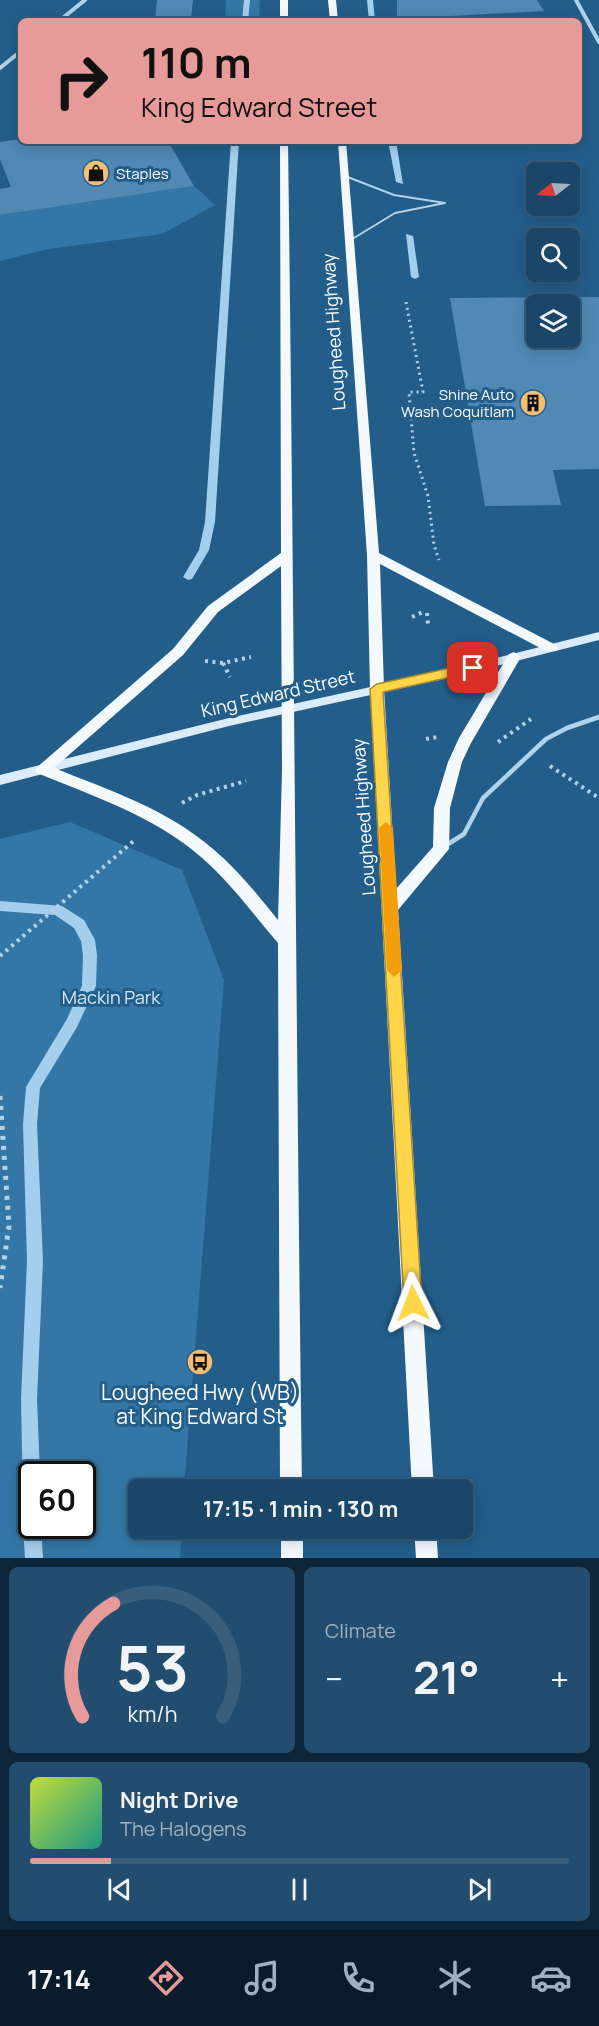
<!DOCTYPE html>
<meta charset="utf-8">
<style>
:root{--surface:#1a4668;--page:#234d6e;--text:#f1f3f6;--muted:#9fb1c0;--line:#385e7c;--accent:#e69b98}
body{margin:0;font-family:Manrope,sans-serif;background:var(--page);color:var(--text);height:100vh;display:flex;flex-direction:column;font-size:22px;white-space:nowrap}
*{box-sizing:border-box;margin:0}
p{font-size:20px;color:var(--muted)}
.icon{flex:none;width:33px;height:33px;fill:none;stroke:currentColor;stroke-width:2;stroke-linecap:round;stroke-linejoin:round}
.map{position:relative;height:1558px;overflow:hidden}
.details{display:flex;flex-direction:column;gap:9px;padding:9px;background:#0e2639;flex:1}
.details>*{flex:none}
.top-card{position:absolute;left:18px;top:18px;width:564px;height:126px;border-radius:9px;box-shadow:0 3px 15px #0003,0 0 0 2px var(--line);background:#e69b98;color:#111;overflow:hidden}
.needle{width:39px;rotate:252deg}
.buttons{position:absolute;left:526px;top:162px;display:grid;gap:12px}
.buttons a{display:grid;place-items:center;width:54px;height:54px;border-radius:9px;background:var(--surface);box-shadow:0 3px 15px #0003,0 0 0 2px var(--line);font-size:30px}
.speed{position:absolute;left:18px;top:1461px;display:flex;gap:12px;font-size:30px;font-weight:700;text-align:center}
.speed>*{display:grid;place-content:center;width:78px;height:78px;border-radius:50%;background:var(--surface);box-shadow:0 3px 15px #0003,0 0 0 2px var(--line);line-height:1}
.speed .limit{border:3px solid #111;border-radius:9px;background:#fff;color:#111}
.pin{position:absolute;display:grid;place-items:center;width:51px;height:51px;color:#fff;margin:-26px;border-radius:12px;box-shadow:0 3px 9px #0006}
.me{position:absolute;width:66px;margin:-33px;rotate:357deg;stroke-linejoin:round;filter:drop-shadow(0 0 4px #0008)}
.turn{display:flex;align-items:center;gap:21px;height:126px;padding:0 24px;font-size:27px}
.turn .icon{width:78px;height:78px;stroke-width:2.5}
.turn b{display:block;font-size:42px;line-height:51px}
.big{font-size:45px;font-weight:700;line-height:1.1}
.details .card{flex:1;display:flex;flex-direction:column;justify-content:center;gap:9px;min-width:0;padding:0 21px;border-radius:9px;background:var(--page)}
.details .dial{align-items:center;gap:0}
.dial svg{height:156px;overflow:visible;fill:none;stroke:var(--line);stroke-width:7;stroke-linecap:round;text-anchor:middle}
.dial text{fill:var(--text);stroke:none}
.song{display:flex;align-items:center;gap:18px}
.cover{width:72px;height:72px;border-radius:9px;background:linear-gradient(135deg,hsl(70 70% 55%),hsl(170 70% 35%))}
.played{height:6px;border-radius:3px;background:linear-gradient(90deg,var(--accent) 15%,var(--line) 15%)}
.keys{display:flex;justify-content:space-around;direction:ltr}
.heat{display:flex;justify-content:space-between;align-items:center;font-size:33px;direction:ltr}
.details .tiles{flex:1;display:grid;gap:9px;grid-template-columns:1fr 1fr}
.card:last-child{grid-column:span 2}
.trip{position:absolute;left:128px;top:1479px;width:345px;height:60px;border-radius:9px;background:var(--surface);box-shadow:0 3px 15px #0003,0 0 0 2px var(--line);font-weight:700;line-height:60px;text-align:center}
.menu{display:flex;height:96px;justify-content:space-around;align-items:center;background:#0a1c2a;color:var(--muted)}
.menu .icon{width:42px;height:42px}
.menu .active{color:var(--accent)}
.menu b{font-size:27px;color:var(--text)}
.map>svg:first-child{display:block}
.green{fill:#3477a6;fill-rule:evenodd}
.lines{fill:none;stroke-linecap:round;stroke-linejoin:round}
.stream{fill:#a4cfec;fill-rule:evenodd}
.building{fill:#5089b4;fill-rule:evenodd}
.path-far2{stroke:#b0d2eb;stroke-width:3;stroke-dasharray:2 4;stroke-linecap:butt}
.path-far1{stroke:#b0d2eb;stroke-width:4;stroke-dasharray:3 4.5;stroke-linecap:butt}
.path{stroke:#b0d2eb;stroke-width:5;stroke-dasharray:4 6;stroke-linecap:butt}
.service-far1{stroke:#b0d2eb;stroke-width:2}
.service{stroke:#b0d2eb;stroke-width:4.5}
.minor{stroke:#b0d2eb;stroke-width:4}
.secondary{fill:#dbecf8;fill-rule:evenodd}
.primary{fill:#f4f9fe;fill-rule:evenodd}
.route{fill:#ffd54a;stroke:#a68a30;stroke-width:1.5}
.slow{fill:#f59e0b}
.labels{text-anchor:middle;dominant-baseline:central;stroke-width:6;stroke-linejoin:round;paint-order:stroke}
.far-poi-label{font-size:15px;fill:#fff;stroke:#235e8b;text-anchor:start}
.street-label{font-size:18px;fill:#fff;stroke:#235e8b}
.park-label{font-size:18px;fill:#d4e9f8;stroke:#235e8b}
.near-poi-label{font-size:21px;fill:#fff;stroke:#235e8b}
</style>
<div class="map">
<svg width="599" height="1558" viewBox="0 0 599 1558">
<rect width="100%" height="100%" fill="#235e8b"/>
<!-- green -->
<path class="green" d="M226,0H260L259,21H225Z
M194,186L215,205L162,234L48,249L0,261V215Z
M70,822L182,870L224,980L184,1489L138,1490V1528L182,1529L180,1558H0V839ZM82,1474V1526H32V1474Z"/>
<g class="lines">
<!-- stream -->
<path class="stream" d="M244,0H250L248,21H242Z
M367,0H373L375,21H369Z
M231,141H239L215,522L209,550L192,579L188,580L183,577L199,550L205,522Z
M388,141H396L403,184L396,182Z
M406,234L413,236L419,277L415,279L411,277Z
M0,901L62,906L84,920L95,940L97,955L96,986L77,1027L40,1088L37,1124L43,1261L37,1399L40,1474H32V1512L26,1509L23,1503L21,1399L27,1261L23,1124L26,1087L67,1019L82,986L83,955L81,941L74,928L55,915L0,911Z
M32,1517V1526H41L43,1558H25L23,1526L26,1520Z"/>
</g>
<!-- building -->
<path class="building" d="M157,0H193L191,18L155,19Z
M397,0H537L544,11L397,19Z
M21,139V141H168L194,186L0,215V189L11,187L0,159V142Z
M599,297V469L553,470L561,505L485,506L450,298ZM537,304H570V338H537Z"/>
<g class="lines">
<!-- path-far2 -->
<path class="path-far2" d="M406,302L423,392H409L414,453L428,496L434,545L439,560"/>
<!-- path-far1 -->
<path class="path-far1" d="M427,613L428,624
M412,617L425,611
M205,661L223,663L251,657
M223,663L230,677
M426,739L437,737
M498,742L531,719
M550,766L599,798
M182,803L197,795L246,781
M0,956L136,839"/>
<!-- path -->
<path class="path" d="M0,1096L9,1226L0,1288"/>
<!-- service-far1 -->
<path class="service-far1" d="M345,176L394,195L445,203L395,213L349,241"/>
<!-- service -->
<path class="service" d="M445,846L464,834L483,798L546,739L567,728L599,717"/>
<!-- minor -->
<path class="minor" d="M576,0L599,42
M59,21L85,0
M0,68L21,51"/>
<!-- secondary -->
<path class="secondary" d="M599,632V640L453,677L229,726L0,785V775L229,718L453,669Z"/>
<!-- primary -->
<path class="primary" d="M280,0H288V21H280Z
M328,0H336L338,21H330Z
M280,141H288C294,591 296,1040 302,1490H280L278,943C253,914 230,882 201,857C154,816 93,796 37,773L35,769L173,649L208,606L281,553ZM281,566L282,770L278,920C258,895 238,870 213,849C167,809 109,790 54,768L183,655L218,612Z
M338,141H346L379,553L556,645L558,648L556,651H546L380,564L384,689L396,889L433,847L434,808L448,762L459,738L509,654L514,652L521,657L471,743L462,762L450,808L449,849L398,910L434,1490H412L370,689L367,555Z
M281,1528H303V1558H281Z
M414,1528H436L438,1558H416Z"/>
</g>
<!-- route -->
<path class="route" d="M473,663L479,668L478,671L383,692L422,1303L419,1309L413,1312L406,1309L404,1303L370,689L377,684Z"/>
<!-- slow -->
<path class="slow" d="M386,822L393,828L402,970L394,977L387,970L379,828Z"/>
<!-- icons -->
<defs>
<symbol id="shop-disc" viewBox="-11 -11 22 22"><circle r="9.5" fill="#f6be72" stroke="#235e8b"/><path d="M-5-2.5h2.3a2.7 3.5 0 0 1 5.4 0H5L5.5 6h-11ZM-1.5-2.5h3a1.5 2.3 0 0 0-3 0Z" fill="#111"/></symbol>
<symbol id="building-disc" viewBox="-11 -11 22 22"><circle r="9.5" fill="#f6be72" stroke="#235e8b"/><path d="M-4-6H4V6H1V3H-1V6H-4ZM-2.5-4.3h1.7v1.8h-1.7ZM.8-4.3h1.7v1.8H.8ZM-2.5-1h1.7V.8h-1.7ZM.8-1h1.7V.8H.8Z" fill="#111"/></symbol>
<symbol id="bus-disc" viewBox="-11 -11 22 22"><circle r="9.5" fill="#f6be72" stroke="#235e8b"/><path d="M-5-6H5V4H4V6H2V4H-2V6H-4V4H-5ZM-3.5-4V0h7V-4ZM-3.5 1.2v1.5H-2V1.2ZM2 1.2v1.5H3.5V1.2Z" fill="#111"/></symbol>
</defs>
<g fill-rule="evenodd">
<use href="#shop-disc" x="81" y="158" width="30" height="30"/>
<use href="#building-disc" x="518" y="388" width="30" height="30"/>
<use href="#bus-disc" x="185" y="1347" width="30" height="30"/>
</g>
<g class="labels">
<!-- far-poi labels -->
<g class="far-poi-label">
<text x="116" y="173">Staples</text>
<text x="514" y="394" text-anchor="end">Shine Auto<tspan x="514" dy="17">Wash Coquitlam</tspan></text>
</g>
<!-- street labels -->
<g class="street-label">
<text transform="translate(333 332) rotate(-94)">Lougheed Highway</text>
<text transform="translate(278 693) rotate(-13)">King Edward Street</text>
<text transform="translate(363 817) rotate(-94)">Lougheed Highway</text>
</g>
<!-- park labels -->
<g class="park-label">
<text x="111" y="997">Mackin Park</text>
</g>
<!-- near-poi labels -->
<g class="near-poi-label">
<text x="200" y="1392">Lougheed Hwy (WB)<tspan x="200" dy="24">at King Edward St</tspan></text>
</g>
</g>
</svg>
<div class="buttons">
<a><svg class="needle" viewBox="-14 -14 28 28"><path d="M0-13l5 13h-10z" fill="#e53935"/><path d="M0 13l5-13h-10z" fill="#9fb1c0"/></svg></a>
<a><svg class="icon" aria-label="search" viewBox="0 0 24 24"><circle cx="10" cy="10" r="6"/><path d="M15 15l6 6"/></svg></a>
<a><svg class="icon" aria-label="layers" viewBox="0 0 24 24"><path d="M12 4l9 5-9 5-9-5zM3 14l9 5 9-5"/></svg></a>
</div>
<div class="speed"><div class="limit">60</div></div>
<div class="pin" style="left:473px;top:668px;background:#d93025"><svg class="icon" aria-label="arrive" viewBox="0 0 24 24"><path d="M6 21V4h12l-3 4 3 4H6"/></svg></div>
<svg class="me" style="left:413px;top:1303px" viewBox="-20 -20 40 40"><path d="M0-17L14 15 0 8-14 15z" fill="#ffd54a" stroke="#fff" stroke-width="4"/></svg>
<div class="trip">17:15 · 1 min · 130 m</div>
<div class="top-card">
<div class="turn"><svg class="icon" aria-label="right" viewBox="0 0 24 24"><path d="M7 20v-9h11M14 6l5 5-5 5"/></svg><div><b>110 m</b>King Edward Street</div></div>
</div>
</div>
<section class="details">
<div class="tiles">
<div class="card dial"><svg viewBox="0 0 100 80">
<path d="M14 69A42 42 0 1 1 86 69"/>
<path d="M14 69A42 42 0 0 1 30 11" stroke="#e69b98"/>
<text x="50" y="56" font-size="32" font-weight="700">53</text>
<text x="50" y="72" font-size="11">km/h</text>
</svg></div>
<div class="card"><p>Climate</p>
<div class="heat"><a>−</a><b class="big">21°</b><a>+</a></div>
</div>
<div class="card">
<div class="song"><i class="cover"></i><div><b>Night Drive</b><p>The Halogens</p></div></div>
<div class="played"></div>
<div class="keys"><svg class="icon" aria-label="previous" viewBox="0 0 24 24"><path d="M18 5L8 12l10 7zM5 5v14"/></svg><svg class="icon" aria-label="pause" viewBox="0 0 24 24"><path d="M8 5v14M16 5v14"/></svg><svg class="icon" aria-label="next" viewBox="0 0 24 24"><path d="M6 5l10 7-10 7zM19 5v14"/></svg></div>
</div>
</div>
</section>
<nav class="menu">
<b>17:14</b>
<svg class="icon active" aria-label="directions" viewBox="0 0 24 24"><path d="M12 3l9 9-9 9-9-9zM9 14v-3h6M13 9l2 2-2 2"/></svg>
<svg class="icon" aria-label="music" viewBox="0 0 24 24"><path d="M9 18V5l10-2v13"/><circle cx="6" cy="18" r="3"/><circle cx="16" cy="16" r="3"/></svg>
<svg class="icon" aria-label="phone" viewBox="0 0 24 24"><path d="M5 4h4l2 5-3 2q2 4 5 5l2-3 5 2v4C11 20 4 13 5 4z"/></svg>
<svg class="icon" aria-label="climate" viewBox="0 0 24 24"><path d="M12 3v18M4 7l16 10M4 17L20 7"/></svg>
<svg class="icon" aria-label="car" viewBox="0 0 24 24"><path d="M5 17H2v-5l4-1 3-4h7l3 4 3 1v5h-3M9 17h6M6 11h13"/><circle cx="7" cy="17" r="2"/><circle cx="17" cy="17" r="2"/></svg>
</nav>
